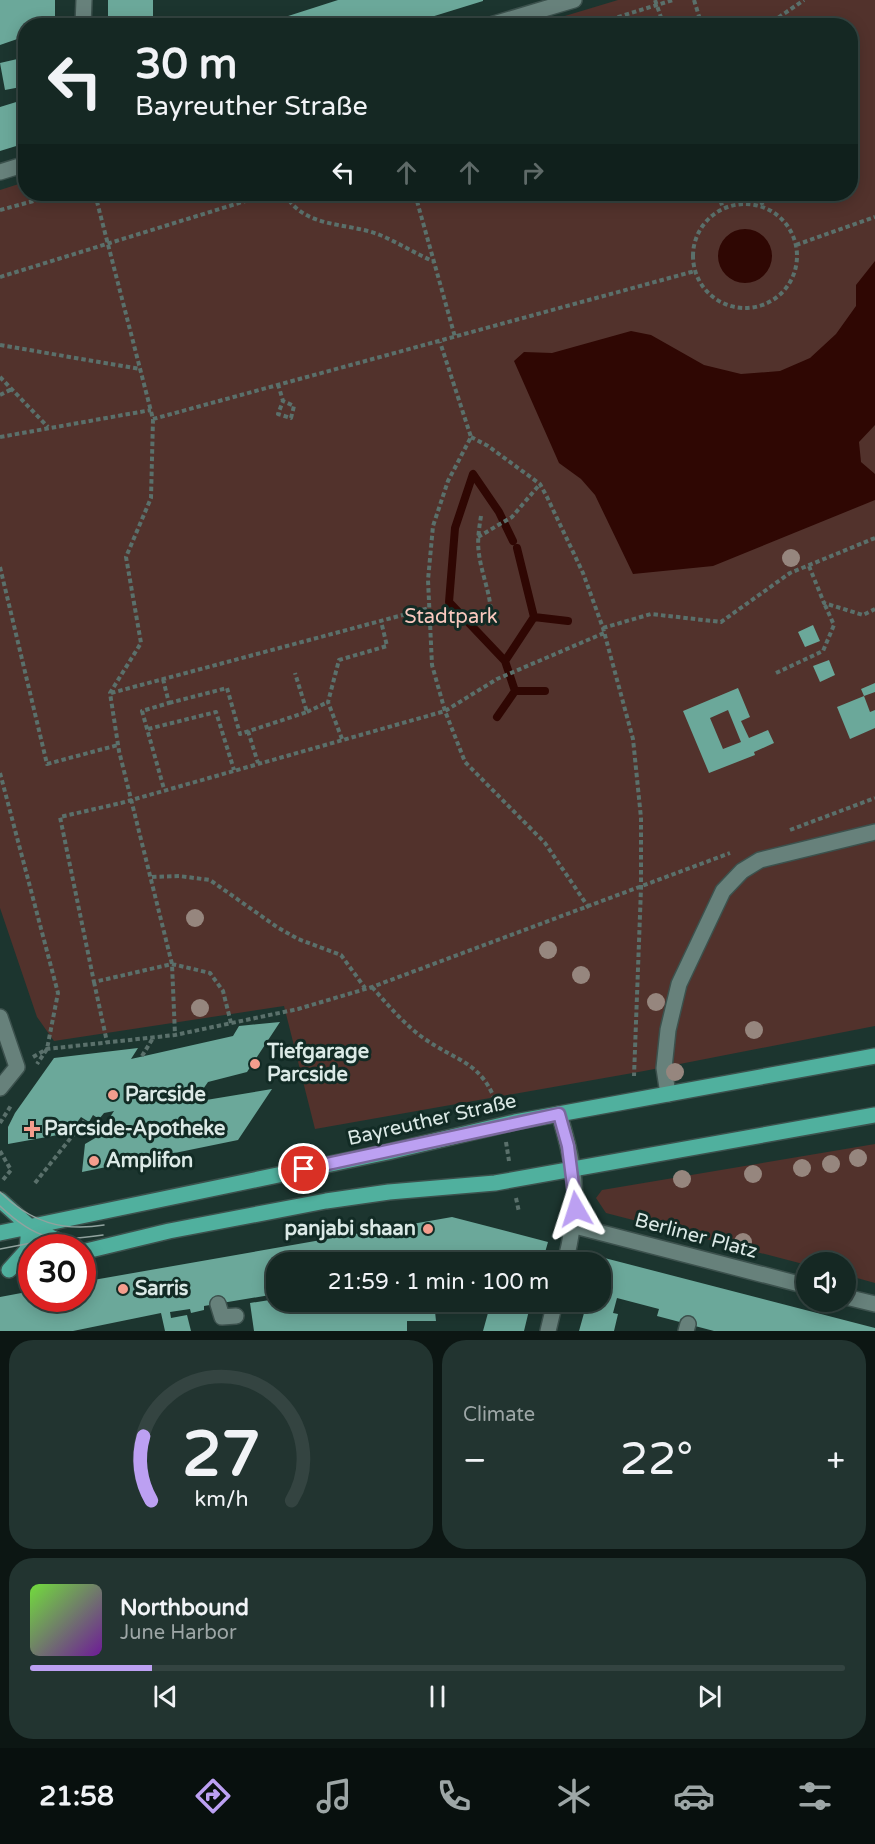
<!DOCTYPE html>
<meta charset="utf-8">
<style>
:root{--surface:#152823;--page:#223430;--text:#f1f3f6;--muted:#9da6a6;--line:#344441;--accent:#bca0f2}
body{margin:0;font-family:"Varela Round",sans-serif;background:var(--page);color:var(--text);height:100vh;display:flex;flex-direction:column;font-size:22px;white-space:nowrap}
*{box-sizing:border-box;margin:0}
p{font-size:20px;color:var(--muted)}
.icon{flex:none;width:33px;height:33px;fill:none;stroke:currentColor;stroke-width:2;stroke-linecap:round;stroke-linejoin:round}
.map{position:relative;height:1331px;overflow:hidden}
.sheet{display:flex;flex-direction:column;gap:9px;padding:9px;background:#0c1613;flex:1}
.sheet>*{flex:none}
.guide{position:absolute;left:18px;top:18px;width:840px;height:183px;border-radius:24px;box-shadow:0 3px 15px #0003,0 0 0 2px var(--line);background:#152823;color:var(--text);overflow:hidden}
.fabs{position:absolute;left:796px;top:1252px;display:grid;gap:12px}
.fabs a{display:grid;place-items:center;width:60px;height:60px;border-radius:50%;background:var(--surface);box-shadow:0 3px 15px #0003,0 0 0 2px var(--line);font-size:30px}
.speed{position:absolute;left:18px;top:1234px;display:flex;gap:12px;font-size:30px;font-weight:700;text-align:center}
.speed>*{display:grid;place-content:center;width:78px;height:78px;border-radius:50%;background:var(--surface);box-shadow:0 3px 15px #0003,0 0 0 2px var(--line);line-height:1}
.speed .limit{border:9px solid #d22;background:#fff;color:#111}
.pin{position:absolute;display:grid;place-items:center;width:51px;height:51px;color:#fff;margin:-26px;border:3px solid #fff;border-radius:50%;box-shadow:0 2px 6px #0007}
.me{position:absolute;width:66px;margin:-33px;rotate:354deg;stroke-linejoin:round;filter:drop-shadow(0 0 4px #0008)}
.turn{display:flex;align-items:center;gap:21px;height:126px;padding:0 18px;font-size:27px}
.turn .icon{width:78px;height:78px;stroke-width:2.5}
.turn b{display:block;font-size:42px;line-height:51px}
.lanes{display:flex;align-items:center;height:57px;padding:0 18px;background:#0003;justify-content:center;gap:30px;direction:ltr}
.lanes .off{opacity:.35}
.big{font-size:45px;font-weight:600;line-height:1.1}
.sheet .widget{flex:1;display:flex;flex-direction:column;justify-content:center;gap:9px;min-width:0;padding:0 21px;border-radius:24px;background:var(--page)}
.sheet .dial{align-items:center;gap:0}
.dial svg{height:156px;overflow:visible;fill:none;stroke:var(--line);stroke-width:7;stroke-linecap:round;text-anchor:middle}
.dial text{fill:var(--text);stroke:none}
.song{display:flex;align-items:center;gap:18px}
.cover{width:72px;height:72px;border-radius:9px;background:linear-gradient(135deg,hsl(100 70% 55%),hsl(280 70% 35%))}
.played{height:6px;border-radius:3px;background:linear-gradient(90deg,var(--accent) 15%,var(--line) 15%)}
.keys{display:flex;justify-content:space-around;direction:ltr}
.heat{display:flex;justify-content:space-between;align-items:center;font-size:33px;direction:ltr}
.sheet .tiles{flex:1;display:grid;gap:9px;grid-template-columns:1fr 1fr}
.widget:last-child{grid-column:span 2}
.trip{position:absolute;left:266px;top:1252px;width:345px;height:60px;border-radius:24px;background:var(--surface);box-shadow:0 3px 15px #0003,0 0 0 2px var(--line);font-weight:600;line-height:60px;text-align:center}
.tabs{display:flex;height:96px;justify-content:space-around;align-items:center;background:#08100e;color:var(--muted)}
.tabs .icon{width:42px;height:42px}
.tabs .active{color:var(--accent)}
.tabs b{font-size:27px;color:var(--text)}
.map>svg:first-child{display:block}
.green{fill:#52322c}
.water{fill:#2f0703}
.lines{fill:none;stroke-linecap:round;stroke-linejoin:round}
.stream{stroke:#2f0703;stroke-width:8}
.building{fill:#6ba89a;fill-rule:evenodd}
.minor-casing{stroke:#3c514d;stroke-width:18}
.major-casing{stroke:#3c514d;stroke-width:18}
.path{stroke:#5a706b;stroke-width:4;stroke-dasharray:4.5 3;stroke-linecap:butt}
.minor{stroke:#67817b;stroke-width:15}
.major{stroke:#50b09e;stroke-width:15}
.tram{stroke:#91a39f;stroke-width:1.5}
.tree{fill:#96867e}
.route-casing{stroke:#7a689d;stroke-width:15}
.route{stroke:#bca0f2;stroke-width:10}
.poi-dot{fill:#f49d8d;stroke:#122b25;stroke-width:2}
.labels{text-anchor:middle;dominant-baseline:central;stroke-width:6;stroke-linejoin:round;paint-order:stroke}
.park-label{font-size:20px;fill:#f9c8be;stroke:#122b25}
.poi-label{font-size:20px;font-weight:bold;fill:#dbe9e6;stroke:#122b25;text-anchor:start}
.street-label{font-size:20px;fill:#dbe9e6;stroke:#122b25}
</style>
<div class="map">
<svg width="875" height="1331" viewBox="0 0 875 1331">
<rect width="100%" height="100%" fill="#1c352f"/>
<!-- green -->
<path class="green" d="M618,0H875V1026L644,1071L315,1129L284,1006L54,1041L37,1017L0,908V190L25,182L26,194H850V26L535,25Z
M875,1144V1283L846,1275V1263H807V1265L606,1213L596,1198L602,1190Z"/>
<!-- water -->
<path class="water" d="M718 256a27 27 0 1 1 54 0a27 27 0 1 1-54 0Z
M875,261V425L859,442L861,462L875,474V500L713,566L633,574L595,495L581,479L559,463L514,361L524,352L552,353L631,331L651,335L704,365L741,374L780,371L810,358L836,334L856,306V285Z"/>
<g class="lines">
<!-- stream -->
<path class="stream" d="M513,541L499,512L473,474L455,528L449,602L505,661L515,691
M534,617L568,621
M505,661L534,617L517,548
M515,691H545
M497,717L515,691"/>
</g>
<!-- building -->
<path class="building" d="M0,0H55V26H26V36L0,45Z
M108,0H153V26H108Z
M338,0H483V1L402,26H257Z
M26,57V86L5,90L0,63Z
M26,99V143L0,151V107Z
M813,625L820,641L805,647L798,632Z
M829,660L835,675L820,682L813,666Z
M875,683V692L864,696L861,689Z
M738,688L750,717L741,721L749,738L768,730L774,743L754,752L755,755L709,773L683,711ZM728,710L741,742L723,749L710,718Z
M864,696L870,712L875,710V728L850,739L837,707Z
M280,1022L247,1072L208,1082L194,1102L272,1089L238,1140L82,1172L85,1144L97,1137L114,1111L104,1113L99,1119L93,1115L89,1122L81,1117L69,1133L8,1144V1127L15,1113L54,1058L138,1048L131,1059L233,1036L239,1026Z
M452,1217L548,1242L542,1263H276V1294L204,1306V1310L191,1313L190,1309L170,1312L171,1318L187,1315L191,1331H165L161,1313L73,1331H0V1297L32,1291V1299H82V1282Z
M593,1255L875,1328V1331H714L657,1316L659,1309L617,1298L613,1313L618,1314L614,1331H579L586,1306L580,1305L581,1302H600V1263H591Z
M276,1299V1302H434L436,1321H407V1331H254L250,1303Z
M491,1302H531L524,1331H483Z"/>
<g class="lines">
<defs>
<path id="minor" d="M83,26L84,0
M487,26L574,0
M0,172L26,164
M0,1017L17,1067L0,1088
M668,1094L664,1068L668,1030L679,984L723,891L742,871L760,860L875,832
M559,1114C577,1171 580,1205 565,1263
M575,1226L807,1286
M846,1297L875,1304
M218,1304L222,1317L236,1316
M548,1331L555,1302
M686,1331L688,1324"/>
<path id="major" d="M0,1200L29,1226L72,1248
M0,1233L388,1152L515,1122L875,1056
M82,1252L169,1231L326,1201L389,1192L495,1183L875,1115
M9,1270L27,1250L29,1226"/>
</defs>
<!-- minor casing -->
<use href="#minor" class="minor-casing"/>
<!-- major casing -->
<use href="#major" class="major-casing"/>
<!-- path -->
<path class="path" d="M655,0L664,26
M694,0L702,26
M589,26L673,0
M766,26L804,0
M95,194L153,419L151,498L126,557L141,643L110,693L119,751L172,964L175,1035
M285,194C304,229 348,222 380,235C399,243 416,254 435,262
M415,194L455,337
M718,194L723,208
M758,194L763,206
M693 256a52 52 0 1 1 104 0a52 52 0 1 1-104 0Z
M0,210L60,194
M796,245L875,217
M0,277L268,194
M0,345L140,369
M0,377L48,427
M278,384L283,401L278,414L291,418L294,406L283,401
M0,395L12,389
M153,419L695,271
M0,437L151,410
M471,437L488,446L540,484L547,497L583,573L603,628L633,739L641,818V888L634,1076
M481,516C479,529 477,541 479,554C482,578 494,600 490,624
M478,537L512,517L540,484
M809,566L824,603L863,615L875,609
M0,567L47,764L118,745
M603,628L651,614L721,622L790,573L875,538
M776,673L823,651L834,625L824,603
M163,679L169,703L142,711L164,789
M111,693L429,608
M169,703L227,688L240,734L307,712L295,673
M307,712L328,702
M148,729L216,712L234,770
M248,731L258,763
M342,739L328,702L339,660L387,646L381,621
M0,773L58,993L47,1049L37,1064
M790,830L875,798
M152,877L179,876L210,880L277,927L298,939L341,955L365,988
M589,908L545,843L465,762L445,711L497,679L604,633
M94,982L107,1042
M372,987C388,1005 403,1023 422,1037C458,1063 482,1060 498,1108
M231,1023L223,991L210,973L172,964L94,982L60,817L121,803L445,711L432,665L428,580L433,526L448,481L471,437L440,342
M142,1056L153,1038
M33,1057L47,1049L175,1035L298,1009L372,987L730,853
M0,1123L12,1104
M506,1142L509,1161
M0,1151L11,1170L2,1181
M35,1183L85,1120
M516,1198L519,1212"/>
<!-- minor -->
<use href="#minor" class="minor"/>
<!-- major -->
<use href="#major" class="major"/>
<!-- tram -->
<path class="tram" d="M0,1192C30,1222 63,1232 104,1225
M0,1206C37,1241 54,1242 103,1235
M0,1249L52,1239"/>
</g>
<!-- trees -->
<g class="tree">
<circle cx="791" cy="558" r="9"/>
<circle cx="195" cy="918" r="9"/>
<circle cx="548" cy="950" r="9"/>
<circle cx="581" cy="975" r="9"/>
<circle cx="656" cy="1002" r="9"/>
<circle cx="200" cy="1008" r="9"/>
<circle cx="754" cy="1030" r="9"/>
<circle cx="675" cy="1072" r="9"/>
<circle cx="858" cy="1158" r="9"/>
<circle cx="831" cy="1164" r="9"/>
<circle cx="802" cy="1168" r="9"/>
<circle cx="753" cy="1174" r="9"/>
<circle cx="682" cy="1179" r="9"/>
<circle cx="743" cy="1242" r="9"/>
</g>
<g class="lines">
<defs>
<path id="route" d="M304,1169L559,1114L568,1146L576,1209"/>
</defs>
<!-- route casing -->
<use href="#route" class="route-casing"/>
<!-- route -->
<use href="#route" class="route"/>
</g>
<!-- markers -->
<g class="poi-dot">
<circle cx="255" cy="1064" r="6"/>
<circle cx="113" cy="1095" r="6"/>
<path d="M29 1120h6v6h6v6h-6v6h-6v-6h-6v-6h6z"/>
<circle cx="94" cy="1161" r="6"/>
<circle cx="428" cy="1229" r="6"/>
<circle cx="123" cy="1289" r="6"/>
</g>
<g class="labels">
<!-- park labels -->
<g class="park-label">
<text x="451" y="617">Stadtpark</text>
</g>
<!-- poi labels -->
<g class="poi-label">
<text x="267" y="1052">Tiefgarage<tspan x="267" dy="23">Parcside</tspan></text>
<text x="125" y="1095">Parcside</text>
<text x="44" y="1129">Parcside-Apotheke</text>
<text x="106" y="1161">Amplifon</text>
<text x="416" y="1229" text-anchor="end">panjabi shaan</text>
<text x="135" y="1289">Sarris</text>
</g>
<!-- street labels -->
<g class="street-label">
<text transform="translate(432 1120) rotate(-13)">Bayreuther Straße</text>
<text transform="translate(696 1236) rotate(15)">Berliner Platz</text>
</g>
</g>
</svg>
<div class="fabs">
<a><svg class="icon" aria-label="sound" viewBox="0 0 24 24"><path d="M4 9h4l5-4v14l-5-4H4zM17 9q2 3 0 6"/></svg></a>
</div>
<div class="speed"><div class="limit">30</div></div>
<div class="pin" style="left:304px;top:1169px;background:#d93025"><svg class="icon" aria-label="arrive" viewBox="0 0 24 24"><path d="M6 21V4h12l-3 4 3 4H6"/></svg></div>
<svg class="me" style="left:576px;top:1209px" viewBox="-20 -20 40 40"><path d="M0-17L14 15 0 8-14 15z" fill="#bca0f2" stroke="#fff" stroke-width="4"/></svg>
<div class="trip">21:59 · 1 min · 100 m</div>
<div class="guide">
<div class="turn"><svg class="icon" aria-label="left" viewBox="0 0 24 24"><path d="M17 20v-9H6M10 6l-5 5 5 5"/></svg><div><b>30 m</b>Bayreuther Straße</div></div>
<div class="lanes"><svg class="icon" aria-label="left" viewBox="0 0 24 24"><path d="M17 20v-9H6M10 6l-5 5 5 5"/></svg><svg class="icon off" aria-label="ahead" viewBox="0 0 24 24"><path d="M12 20V5M6 11l6-6 6 6"/></svg><svg class="icon off" aria-label="ahead" viewBox="0 0 24 24"><path d="M12 20V5M6 11l6-6 6 6"/></svg><svg class="icon off" aria-label="right" viewBox="0 0 24 24"><path d="M7 20v-9h11M14 6l5 5-5 5"/></svg></div>
</div>
</div>
<section class="sheet">
<div class="tiles">
<div class="widget dial"><svg viewBox="0 0 100 80">
<path d="M14 69A42 42 0 1 1 86 69"/>
<path d="M14 69A42 42 0 0 1 10 36" stroke="#bca0f2"/>
<text x="50" y="56" font-size="32" font-weight="700">27</text>
<text x="50" y="72" font-size="11">km/h</text>
</svg></div>
<div class="widget"><p>Climate</p>
<div class="heat"><a>−</a><b class="big">22°</b><a>+</a></div>
</div>
<div class="widget">
<div class="song"><i class="cover"></i><div><b>Northbound</b><p>June Harbor</p></div></div>
<div class="played"></div>
<div class="keys"><svg class="icon" aria-label="previous" viewBox="0 0 24 24"><path d="M18 5L8 12l10 7zM5 5v14"/></svg><svg class="icon" aria-label="pause" viewBox="0 0 24 24"><path d="M8 5v14M16 5v14"/></svg><svg class="icon" aria-label="next" viewBox="0 0 24 24"><path d="M6 5l10 7-10 7zM19 5v14"/></svg></div>
</div>
</div>
</section>
<nav class="tabs">
<b>21:58</b>
<svg class="icon active" aria-label="directions" viewBox="0 0 24 24"><path d="M12 3l9 9-9 9-9-9zM9 14v-3h6M13 9l2 2-2 2"/></svg>
<svg class="icon" aria-label="music" viewBox="0 0 24 24"><path d="M9 18V5l10-2v13"/><circle cx="6" cy="18" r="3"/><circle cx="16" cy="16" r="3"/></svg>
<svg class="icon" aria-label="phone" viewBox="0 0 24 24"><path d="M5 4h4l2 5-3 2q2 4 5 5l2-3 5 2v4C11 20 4 13 5 4z"/></svg>
<svg class="icon" aria-label="climate" viewBox="0 0 24 24"><path d="M12 3v18M4 7l16 10M4 17L20 7"/></svg>
<svg class="icon" aria-label="car" viewBox="0 0 24 24"><path d="M5 17H2v-5l4-1 3-4h7l3 4 3 1v5h-3M9 17h6M6 11h13"/><circle cx="7" cy="17" r="2"/><circle cx="17" cy="17" r="2"/></svg>
<svg class="icon" aria-label="filters" viewBox="0 0 24 24"><path d="M4 7h16M4 17h16"/><circle cx="9" cy="7" r="2"/><circle cx="15" cy="17" r="2"/></svg>
</nav>
